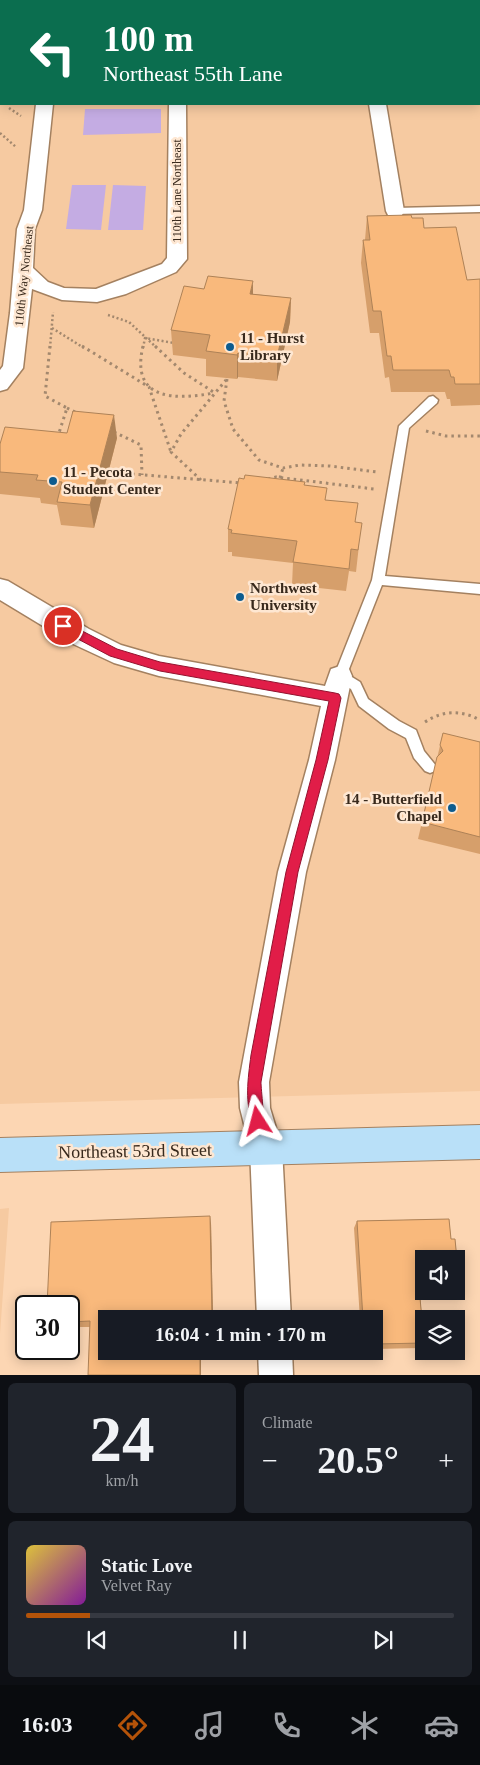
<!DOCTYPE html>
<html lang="en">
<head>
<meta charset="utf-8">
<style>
  :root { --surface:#171b24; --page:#20242c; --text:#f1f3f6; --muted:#9ea1a6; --line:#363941; --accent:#b45309 }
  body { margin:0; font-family:"Times New Roman",serif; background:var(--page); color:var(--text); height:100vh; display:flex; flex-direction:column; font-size:19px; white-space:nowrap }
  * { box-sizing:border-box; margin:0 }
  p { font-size:16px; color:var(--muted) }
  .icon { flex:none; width:28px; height:28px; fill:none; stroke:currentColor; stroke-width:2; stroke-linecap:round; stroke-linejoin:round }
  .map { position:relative; height:1375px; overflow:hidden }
  .drawer { display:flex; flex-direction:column; gap:8px; padding:8px; background:#0d0f14; flex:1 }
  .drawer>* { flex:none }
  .banner { position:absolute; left:0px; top:0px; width:480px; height:105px; box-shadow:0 2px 12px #0003; background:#0b6e4f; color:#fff; overflow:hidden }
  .buttons { position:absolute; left:415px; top:1250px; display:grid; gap:10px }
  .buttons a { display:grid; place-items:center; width:50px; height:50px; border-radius:0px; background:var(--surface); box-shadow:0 2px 12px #0003; font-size:25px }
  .speed { position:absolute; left:15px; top:1295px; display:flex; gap:10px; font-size:25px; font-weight:700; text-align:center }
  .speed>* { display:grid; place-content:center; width:65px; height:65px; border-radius:50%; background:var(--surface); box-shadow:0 2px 12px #0003; line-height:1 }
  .speed .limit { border:2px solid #111; border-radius:8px; background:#fff; color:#111 }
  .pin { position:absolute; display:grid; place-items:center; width:42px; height:42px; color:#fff; margin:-21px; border:2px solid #fff; border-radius:50%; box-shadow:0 1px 5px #0007 }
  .me { position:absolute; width:55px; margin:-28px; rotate:351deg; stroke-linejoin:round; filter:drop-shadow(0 0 4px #0008) }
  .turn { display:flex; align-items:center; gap:18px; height:105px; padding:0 20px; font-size:22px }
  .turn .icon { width:65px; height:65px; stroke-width:2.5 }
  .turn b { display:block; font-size:35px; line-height:42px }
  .big { font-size:38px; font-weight:700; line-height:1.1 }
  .drawer .card { flex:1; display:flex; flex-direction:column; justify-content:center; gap:8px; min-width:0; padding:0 18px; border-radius:8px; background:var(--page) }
  .drawer .dial { align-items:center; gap:0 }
  .dial b { font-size:65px; line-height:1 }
  .song { display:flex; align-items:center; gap:15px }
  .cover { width:60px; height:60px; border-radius:8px; background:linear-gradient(135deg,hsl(50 70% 55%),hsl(290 70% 35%)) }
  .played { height:5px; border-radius:2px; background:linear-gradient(90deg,var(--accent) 15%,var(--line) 15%) }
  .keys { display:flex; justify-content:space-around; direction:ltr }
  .heat { display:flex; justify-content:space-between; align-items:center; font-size:28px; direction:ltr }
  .drawer .tiles { flex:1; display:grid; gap:8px; grid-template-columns:1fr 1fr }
  .card:last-child { grid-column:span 2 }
  .trip { position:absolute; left:98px; top:1310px; width:285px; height:50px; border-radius:0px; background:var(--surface); box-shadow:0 2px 12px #0003; font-weight:700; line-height:50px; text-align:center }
  .menu { display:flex; height:80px; justify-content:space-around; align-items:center; background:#090b0e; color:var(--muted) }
  .menu .icon { width:35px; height:35px }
  .menu .on { color:var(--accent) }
  .menu b { font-size:22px; color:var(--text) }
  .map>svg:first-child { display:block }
  .built { fill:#f6caa1 }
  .green { fill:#c4ace3 }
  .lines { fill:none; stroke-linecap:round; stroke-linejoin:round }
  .lane-casing { stroke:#a48160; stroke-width:3 }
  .street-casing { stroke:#a48160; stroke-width:3 }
  .secondary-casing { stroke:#a48160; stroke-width:2 }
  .path-far1 { stroke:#a3886e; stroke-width:2.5; stroke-dasharray:2 2.5; stroke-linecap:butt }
  .path { stroke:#a3886e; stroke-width:3; stroke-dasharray:2.5 4; stroke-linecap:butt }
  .lane { fill:#fff; fill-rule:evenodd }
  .street { fill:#fff; fill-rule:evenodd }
  .secondary { fill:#b9e0f8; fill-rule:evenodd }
  .wall { fill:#d69f6b }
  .shaded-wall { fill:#ae8257 }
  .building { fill:#f9b97c; stroke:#ae8257 }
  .route { fill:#e11d48; stroke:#92132f }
  .poi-dot { fill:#0d5c8f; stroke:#fee7d2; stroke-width:2 }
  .labels { text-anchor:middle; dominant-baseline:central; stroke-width:5; stroke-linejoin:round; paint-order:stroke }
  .far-street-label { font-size:12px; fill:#38291c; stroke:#fee7d2 }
  .poi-label { font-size:15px; font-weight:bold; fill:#38291c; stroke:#fee7d2; text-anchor:start }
  .near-street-label { font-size:18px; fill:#38291c; stroke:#fee7d2 }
</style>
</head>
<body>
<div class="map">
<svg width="480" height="1375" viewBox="0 0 480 1375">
  <rect width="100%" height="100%" fill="#fcd6b3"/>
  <g class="built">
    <polygon points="0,0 169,0 1,1 1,104 479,104 479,1 329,0 480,0 480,1091 0,1104"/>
    <polygon points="9,1208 0,1334 0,1209"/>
  </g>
  <g class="green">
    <polygon points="85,109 161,109 161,133 83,135"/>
    <polygon points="72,185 106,185 101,230 66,229"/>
    <polygon points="113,185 146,186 143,230 108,230"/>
  </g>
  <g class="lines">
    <defs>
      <g id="lane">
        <polygon points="480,206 480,212 395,214 390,211 395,208"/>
        <polygon points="433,396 438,400 437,403 409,428 385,576 480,584 480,594 382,585 347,674 360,682 368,699 399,721 416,730 424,751 437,767 435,771 430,773 425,771 414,758 406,738 389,729 359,706 351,689 336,680 334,676 372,580 399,426 429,397"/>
      </g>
      <g id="street">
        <rect x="45" y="0" width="16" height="1"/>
        <polygon points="391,0 407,0 408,1 392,1"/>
        <rect x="479" y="48" width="1" height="10"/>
        <polygon points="36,104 53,104 42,210 35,229 33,268 48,282 64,288 96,289 162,264 167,258 169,104 186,104 187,259 176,272 126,294 97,302 62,300 32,289 23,368 7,389 0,391 0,370 3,366 10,313 17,229 24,210"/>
        <polygon points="369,104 386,104 404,211 402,215 395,217 388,215 386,211"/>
        <polygon points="0,579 8,581 89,629 121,645 159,656 325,686 331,669 340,666 349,669 352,676 335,760 306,872 269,1082 270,1108 282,1148 291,1319 257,1319 250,1148 240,1108 239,1082 278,872 309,760 321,706 159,676 114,663 71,643 0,600"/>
        <polygon points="258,1351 292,1351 293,1375 259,1375"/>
      </g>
      <polygon id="secondary" points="480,1125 480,1159 0,1172 0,1138"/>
    </defs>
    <use href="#lane" class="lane-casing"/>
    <use href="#street" class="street-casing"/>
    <use href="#secondary" class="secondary-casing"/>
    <g class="path-far1">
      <polyline points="9,108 21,116"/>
      <polyline points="0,133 16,147"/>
      <polyline points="108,315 129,322 157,348"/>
      <polyline points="52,328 84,348"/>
      <polyline points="50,348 53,312"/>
      <polyline points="143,348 145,338 174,343"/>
    </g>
    <g class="path">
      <polyline points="50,346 45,396 67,408 58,436"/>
      <polyline points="82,346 149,387 171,452"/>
      <path d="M143,346C130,401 175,400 214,393"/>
      <polyline points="155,346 184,373 215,393"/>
      <polyline points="227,379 224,401 233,429 259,460 283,468 300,465 330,466 377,472"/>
      <polyline points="67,408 77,413"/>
      <polyline points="426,431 446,436 480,436"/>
      <polyline points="114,432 141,445 142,475"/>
      <polyline points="132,474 242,483"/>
      <polyline points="280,478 283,468"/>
      <polyline points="268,479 276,477 374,489"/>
      <polyline points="201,480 171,452 181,434 226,380"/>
      <path d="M425,722C443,710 462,710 480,720"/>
    </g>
    <use href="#lane" class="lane"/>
    <use href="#street" class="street"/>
    <use href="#secondary" class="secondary"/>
  </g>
  <g class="wall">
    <polygon points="0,0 1,1 1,80 0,80"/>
    <polygon points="367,216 412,218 424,228 467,280 480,279 480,405 451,406 450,399 447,399 445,392 391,392 389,377 385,378 379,333 370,333 361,263 363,240 365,240"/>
    <polygon points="253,294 291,298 290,322 277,381 238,377 237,379 206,376 206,359 173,355 171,330"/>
    <polygon points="117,438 94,528 61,525 57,505 41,503 40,498 0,494 0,444"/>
    <polygon points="326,500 356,522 359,545 356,572 349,571 346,591 292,585 293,563 232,556 232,552 228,552 228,529"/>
    <polygon points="443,733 480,760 480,854 418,839"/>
    <polygon points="449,1219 451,1239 455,1239 458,1270 456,1272 456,1259 424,1259 424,1281 419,1281 424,1344 420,1348 374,1349 374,1319 360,1319 354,1228 357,1221"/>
    <polygon points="211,1223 213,1319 106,1319 90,1327 69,1327 69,1306"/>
  </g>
  <g class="shaded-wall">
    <polygon points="1,43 1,66 0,59"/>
    <polygon points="253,281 253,305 250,294"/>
    <polygon points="291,298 290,322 277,381 277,357"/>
    <polygon points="238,353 238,377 237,379 237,355"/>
    <polygon points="114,415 117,438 94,528 90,505"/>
    <polygon points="210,1216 211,1223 213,1319 212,1319"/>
    <rect x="200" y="1351" width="1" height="24"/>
  </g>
  <g class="building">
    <polygon points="0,0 7,0 7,1 1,1 1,43 0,52"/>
    <polygon points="88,0 151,0 151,1 81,1"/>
    <rect x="197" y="0" width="49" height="1"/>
    <rect x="314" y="0" width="69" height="1"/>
    <polygon points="441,0 470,0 471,1 442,1"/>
    <polygon points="411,215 412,218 423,218 424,228 456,227 467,280 480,279 480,384 455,384 454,377 451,377 449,370 393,370 391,356 387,356 381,311 373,311 363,240 370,240 367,216"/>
    <polygon points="208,276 253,281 250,294 291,298 277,357 238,353 237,355 206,351 210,335 171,330 184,286 204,289"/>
    <polygon points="73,411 114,415 90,505 57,502 62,482 36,480 38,475 0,472 0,444 5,427 67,433"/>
    <polygon points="245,475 305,482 304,485 327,488 325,500 358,503 355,522 362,523 358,550 351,549 349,569 293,562 297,541 231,533 232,530 228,529 239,478 244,479"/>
    <polygon points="443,733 480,742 480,837 422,822 437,757 443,751 440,745"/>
    <polygon points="210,1216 212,1317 200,1317 200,1319 106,1319 106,1351 200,1351 200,1375 88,1375 90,1321 69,1322 69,1306 47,1306 51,1222"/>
    <polygon points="449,1219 451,1239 455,1239 458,1270 456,1270 456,1259 424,1259 424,1275 418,1275 424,1343 374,1344 374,1319 363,1319 357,1221"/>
  </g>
  <path class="route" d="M63,621L117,649L160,662L335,693L339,694L341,698L328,760L298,872L261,1082C261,1090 265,1122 263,1126L258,1128L254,1126C244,1103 248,1079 251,1055L286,872L316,760L329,701L160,671L110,656L59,629L58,626L59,623Z"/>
  <g class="poi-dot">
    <circle cx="230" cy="347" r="5"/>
    <circle cx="53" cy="481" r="5"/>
    <circle cx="240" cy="597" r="5"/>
    <circle cx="452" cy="808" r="5"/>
  </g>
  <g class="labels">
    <g class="far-street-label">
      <text transform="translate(177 191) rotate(-90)">110th Lane Northeast</text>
      <text transform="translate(24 276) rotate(-84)">110th Way Northeast</text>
    </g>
    <g class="poi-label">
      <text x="240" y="338">11 - Hurst<tspan x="240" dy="17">Library</tspan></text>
      <text x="63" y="472">11 - Pecota<tspan x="63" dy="17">Student Center</tspan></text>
      <text x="250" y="588">Northwest<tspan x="250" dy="17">University</tspan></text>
      <text x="442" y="799" text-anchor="end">14 - Butterfield<tspan x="442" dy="17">Chapel</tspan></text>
    </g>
    <g class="near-street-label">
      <text transform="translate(135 1151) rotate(-1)">Northeast 53rd Street</text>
    </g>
  </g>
</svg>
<div class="buttons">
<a><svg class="icon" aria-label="sound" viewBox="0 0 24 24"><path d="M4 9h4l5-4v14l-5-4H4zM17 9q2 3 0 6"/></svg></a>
<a><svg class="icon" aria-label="layers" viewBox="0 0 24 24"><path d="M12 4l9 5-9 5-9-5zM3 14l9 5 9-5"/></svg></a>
</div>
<div class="speed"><div class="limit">30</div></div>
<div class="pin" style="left:63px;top:626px;background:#d93025"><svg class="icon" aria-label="arrive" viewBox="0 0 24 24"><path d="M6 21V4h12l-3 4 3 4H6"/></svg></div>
<svg class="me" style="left:258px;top:1121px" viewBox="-20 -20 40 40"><path d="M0-17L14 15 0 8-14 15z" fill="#e11d48" stroke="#fff" stroke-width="4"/></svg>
<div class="trip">16:04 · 1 min · 170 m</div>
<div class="banner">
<div class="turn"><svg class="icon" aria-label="left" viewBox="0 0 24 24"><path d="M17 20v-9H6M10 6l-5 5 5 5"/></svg><div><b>100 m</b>Northeast 55th Lane</div></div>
</div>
</div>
<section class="drawer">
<div class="tiles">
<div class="card dial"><b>24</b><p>km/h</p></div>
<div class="card"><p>Climate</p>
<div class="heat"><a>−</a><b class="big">20.5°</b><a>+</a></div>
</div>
<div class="card">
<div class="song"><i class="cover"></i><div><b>Static Love</b><p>Velvet Ray</p></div></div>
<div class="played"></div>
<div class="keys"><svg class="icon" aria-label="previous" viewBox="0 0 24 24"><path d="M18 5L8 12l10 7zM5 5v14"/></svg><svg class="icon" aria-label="pause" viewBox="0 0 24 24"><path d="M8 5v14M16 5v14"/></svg><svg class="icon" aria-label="next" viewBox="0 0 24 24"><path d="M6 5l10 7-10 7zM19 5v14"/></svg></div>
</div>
</div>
</section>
<nav class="menu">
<b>16:03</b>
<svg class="icon on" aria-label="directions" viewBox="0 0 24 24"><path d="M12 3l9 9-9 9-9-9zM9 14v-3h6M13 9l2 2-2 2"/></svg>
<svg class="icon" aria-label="music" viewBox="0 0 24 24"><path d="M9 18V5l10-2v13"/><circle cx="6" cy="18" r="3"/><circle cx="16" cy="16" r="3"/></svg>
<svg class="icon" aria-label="phone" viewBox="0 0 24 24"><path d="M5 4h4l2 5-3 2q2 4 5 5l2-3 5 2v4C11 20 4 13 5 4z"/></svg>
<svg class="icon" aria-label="climate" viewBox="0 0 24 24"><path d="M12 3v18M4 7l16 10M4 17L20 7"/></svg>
<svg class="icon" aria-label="car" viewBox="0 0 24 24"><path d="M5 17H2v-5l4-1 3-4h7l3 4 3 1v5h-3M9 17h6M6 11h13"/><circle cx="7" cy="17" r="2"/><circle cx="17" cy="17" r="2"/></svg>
</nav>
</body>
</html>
